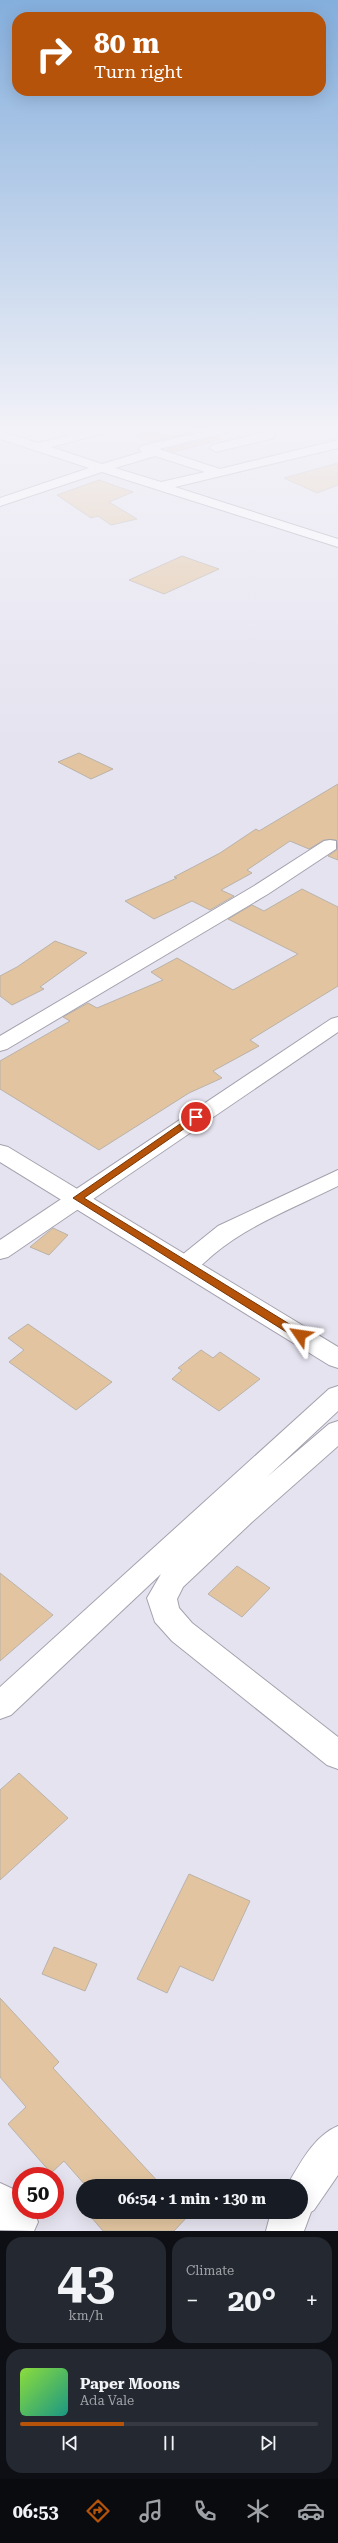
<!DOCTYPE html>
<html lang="en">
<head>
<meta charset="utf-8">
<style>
  :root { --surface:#171b24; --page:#242831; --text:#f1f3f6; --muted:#9ea1a6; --line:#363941; --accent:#b45309 }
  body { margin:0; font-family:"Roboto Serif",serif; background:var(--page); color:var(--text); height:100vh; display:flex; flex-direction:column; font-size:15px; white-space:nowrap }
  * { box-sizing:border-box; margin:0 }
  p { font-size:13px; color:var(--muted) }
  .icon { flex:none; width:22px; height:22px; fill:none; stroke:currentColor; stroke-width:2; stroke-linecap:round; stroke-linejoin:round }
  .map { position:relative; height:2231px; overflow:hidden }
  .side { display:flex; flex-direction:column; gap:6px; padding:6px; background:#0d0f14; flex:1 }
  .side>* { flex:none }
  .guide { position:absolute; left:12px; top:12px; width:314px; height:84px; border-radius:16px; box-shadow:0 4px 16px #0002; background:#b45309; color:#fff; overflow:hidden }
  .speed { position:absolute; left:12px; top:2167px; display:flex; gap:8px; font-size:20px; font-weight:700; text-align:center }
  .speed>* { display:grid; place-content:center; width:52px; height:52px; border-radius:50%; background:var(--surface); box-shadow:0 4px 16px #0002; line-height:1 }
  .speed .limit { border:6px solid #d22; background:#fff; color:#111 }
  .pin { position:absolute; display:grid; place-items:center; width:34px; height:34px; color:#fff; margin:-17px; border:2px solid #fff; border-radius:50%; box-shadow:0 1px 4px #0007 }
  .me { position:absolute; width:44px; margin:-22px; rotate:302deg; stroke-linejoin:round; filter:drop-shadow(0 0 3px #0008) }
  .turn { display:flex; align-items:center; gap:14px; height:84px; padding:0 16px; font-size:18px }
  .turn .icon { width:52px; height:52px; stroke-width:2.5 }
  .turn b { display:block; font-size:28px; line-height:34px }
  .big { font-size:30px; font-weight:700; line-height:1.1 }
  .side .widget { flex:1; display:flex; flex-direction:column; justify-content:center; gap:6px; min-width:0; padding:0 14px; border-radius:16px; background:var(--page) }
  .side .dial { align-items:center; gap:0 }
  .dial b { font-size:52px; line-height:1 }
  .song { display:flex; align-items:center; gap:12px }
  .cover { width:48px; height:48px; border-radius:6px; background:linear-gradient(135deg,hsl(90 70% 55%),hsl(170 70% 35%)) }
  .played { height:4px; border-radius:2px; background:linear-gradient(90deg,var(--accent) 35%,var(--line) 35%) }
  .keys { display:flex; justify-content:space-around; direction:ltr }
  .heat { display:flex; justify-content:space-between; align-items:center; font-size:22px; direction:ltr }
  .side .tiles { flex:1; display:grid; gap:6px; grid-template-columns:1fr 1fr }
  .widget:last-child { grid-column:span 2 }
  .trip { position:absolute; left:76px; top:2179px; width:232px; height:40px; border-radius:20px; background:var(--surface); box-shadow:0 4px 16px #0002; font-weight:700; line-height:40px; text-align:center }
  .dock { display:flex; height:64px; justify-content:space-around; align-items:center; background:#090b0e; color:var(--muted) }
  .dock .icon { width:28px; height:28px }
  .dock .active { color:var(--accent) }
  .dock b { font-size:18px; color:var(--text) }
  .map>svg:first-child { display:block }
  .building { fill:#e2c5a0; stroke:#bab2a8 }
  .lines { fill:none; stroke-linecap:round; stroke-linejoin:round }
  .minor-casing { stroke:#a5a2ae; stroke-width:2 }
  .major-casing { stroke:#a5a2ae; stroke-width:2 }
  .minor { fill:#fff; fill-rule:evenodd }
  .major { fill:#fff; fill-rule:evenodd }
  .route { fill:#b45309; stroke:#753606 }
</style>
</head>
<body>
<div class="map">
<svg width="338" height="2231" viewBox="0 0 338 2231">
  <rect width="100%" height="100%" fill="#e5e3ef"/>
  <g class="building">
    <polygon points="164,428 195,428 201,431 151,442 135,435"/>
    <polygon points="215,437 221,439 174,452 167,449"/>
    <polygon points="338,463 338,485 317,493 284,478"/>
    <polygon points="99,480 133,492 109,502 137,519 111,525 98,516 91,518 57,495"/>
    <polygon points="182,556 219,569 164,594 129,580"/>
    <polygon points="79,753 113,769 91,779 58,762"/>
    <polygon points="338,784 338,860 328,856 338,849 336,840 324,840 309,849 290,841 247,870 252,873 221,890 234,896 210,910 192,901 154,919 125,901 177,878 174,877 220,853 256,829 259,831"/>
    <polygon points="302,889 338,907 338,986 250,1040 259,1046 213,1071 222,1078 189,1093 99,1150 0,1089 0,1061 70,1021 63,1017 88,1003 97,1008 163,980 151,972 177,958 233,990 298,954 228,919 252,905 264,911"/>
    <polygon points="55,941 87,953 40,987 44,989 12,1005 0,996 0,976 17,967"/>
    <polygon points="53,1228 68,1235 49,1255 30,1247"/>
    <polygon points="28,1324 112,1382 76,1410 9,1362 24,1350 8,1338"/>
    <polygon points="201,1350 213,1358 220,1352 260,1379 219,1411 172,1379 182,1370 178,1368"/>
    <polygon points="237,1566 270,1588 242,1617 208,1594"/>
    <polygon points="0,1573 53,1615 0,1661"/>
    <polygon points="19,1773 68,1818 0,1880 0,1790"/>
    <polygon points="189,1874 250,1901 213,1981 180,1966 167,1993 137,1979"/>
    <polygon points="54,1947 97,1964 85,1991 42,1974"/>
    <polygon points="0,1998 59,2062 53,2068 162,2186 86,2186 64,2161 51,2173 8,2124 26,2107 0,2077"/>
    <polygon points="96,2212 186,2212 189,2215 174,2231 103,2231 91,2217"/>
  </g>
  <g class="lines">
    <defs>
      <g id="minor">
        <path d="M102,428H124L51,447L102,464L142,452L139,449L141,446L220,428H243L159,449L220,469L338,440V448L175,487L338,539V547L102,472L0,506V498L89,468L0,439V431L38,443ZM155,456L205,472L161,482L115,468Z"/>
        <polygon points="270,431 274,432 274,438 216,452 210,448 212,445"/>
        <polygon points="330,840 336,841 336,849 268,894 7,1049 0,1051 0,1036 254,886 324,841"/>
        <polygon points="338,1017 338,1032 8,1257 0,1259 0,1240 331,1019"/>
        <path d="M338,1170V1186C296,1207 250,1224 214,1254C202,1264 194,1275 177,1271L174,1265L177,1259L218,1226Z"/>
        <polygon points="338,1386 338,1411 267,1477 329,1424 338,1421 338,1446 252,1522 183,1587 177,1599 179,1608 192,1623 338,1737 338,1769 327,1765 172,1641 155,1622 147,1598 161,1574 11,1715 0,1719 0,1687 329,1389"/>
        <path d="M338,2126V2175L314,2210L311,2212L304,2231H266L271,2212H301V2186H287L288,2184C301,2162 314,2136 338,2126Z"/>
        <polygon points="0,2183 13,2189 21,2196 21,2210 33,2210 38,2222 34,2231 0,2230"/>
      </g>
      <polygon id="major" points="0,1145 8,1147 338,1347 338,1368 329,1365 0,1162"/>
    </defs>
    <use href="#minor" class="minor-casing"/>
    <use href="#major" class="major-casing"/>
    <use href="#minor" class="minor"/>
    <use href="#major" class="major"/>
  </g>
  <linearGradient id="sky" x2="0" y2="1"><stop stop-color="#84aedc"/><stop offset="0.58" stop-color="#f3f2f8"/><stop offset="1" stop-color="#f3f2f8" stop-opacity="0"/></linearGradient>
  <rect width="338" height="741" fill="url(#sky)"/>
  <polygon class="route" points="193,1115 201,1117 84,1198 304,1333 304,1338 296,1338 73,1198"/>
</svg>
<div class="speed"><div class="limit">50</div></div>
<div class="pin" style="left:196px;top:1117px;background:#d93025"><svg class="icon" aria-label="arrive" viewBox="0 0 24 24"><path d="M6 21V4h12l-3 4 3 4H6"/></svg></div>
<svg class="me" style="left:300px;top:1335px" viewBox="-20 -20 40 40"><path d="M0-17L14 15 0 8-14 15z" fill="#b45309" stroke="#fff" stroke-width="4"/></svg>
<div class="trip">06:54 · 1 min · 130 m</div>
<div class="guide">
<div class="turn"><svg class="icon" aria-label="right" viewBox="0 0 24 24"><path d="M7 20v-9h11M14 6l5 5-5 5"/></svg><div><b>80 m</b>Turn right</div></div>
</div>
</div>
<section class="side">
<div class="tiles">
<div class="widget dial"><b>43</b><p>km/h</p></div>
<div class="widget"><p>Climate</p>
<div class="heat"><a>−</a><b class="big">20°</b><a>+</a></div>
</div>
<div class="widget">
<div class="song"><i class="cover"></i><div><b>Paper Moons</b><p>Ada Vale</p></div></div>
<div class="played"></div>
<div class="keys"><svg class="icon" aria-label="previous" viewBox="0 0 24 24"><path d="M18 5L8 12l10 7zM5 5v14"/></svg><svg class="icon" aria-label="pause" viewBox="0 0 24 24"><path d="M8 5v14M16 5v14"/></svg><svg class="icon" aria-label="next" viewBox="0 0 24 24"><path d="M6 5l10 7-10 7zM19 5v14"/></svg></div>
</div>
</div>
</section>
<nav class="dock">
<b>06:53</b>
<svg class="icon active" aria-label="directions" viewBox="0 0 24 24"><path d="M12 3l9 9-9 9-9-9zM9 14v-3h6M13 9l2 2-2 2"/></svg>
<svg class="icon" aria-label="music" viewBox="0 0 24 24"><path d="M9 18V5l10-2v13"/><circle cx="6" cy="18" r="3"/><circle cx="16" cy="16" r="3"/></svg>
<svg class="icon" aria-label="phone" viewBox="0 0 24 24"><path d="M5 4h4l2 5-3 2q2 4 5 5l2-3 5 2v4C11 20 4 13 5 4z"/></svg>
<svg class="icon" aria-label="climate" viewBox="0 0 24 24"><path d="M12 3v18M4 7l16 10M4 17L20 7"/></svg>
<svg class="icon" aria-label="car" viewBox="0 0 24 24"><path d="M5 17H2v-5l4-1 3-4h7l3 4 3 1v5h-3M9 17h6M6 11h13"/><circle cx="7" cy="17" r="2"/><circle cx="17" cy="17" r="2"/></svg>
</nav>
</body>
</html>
